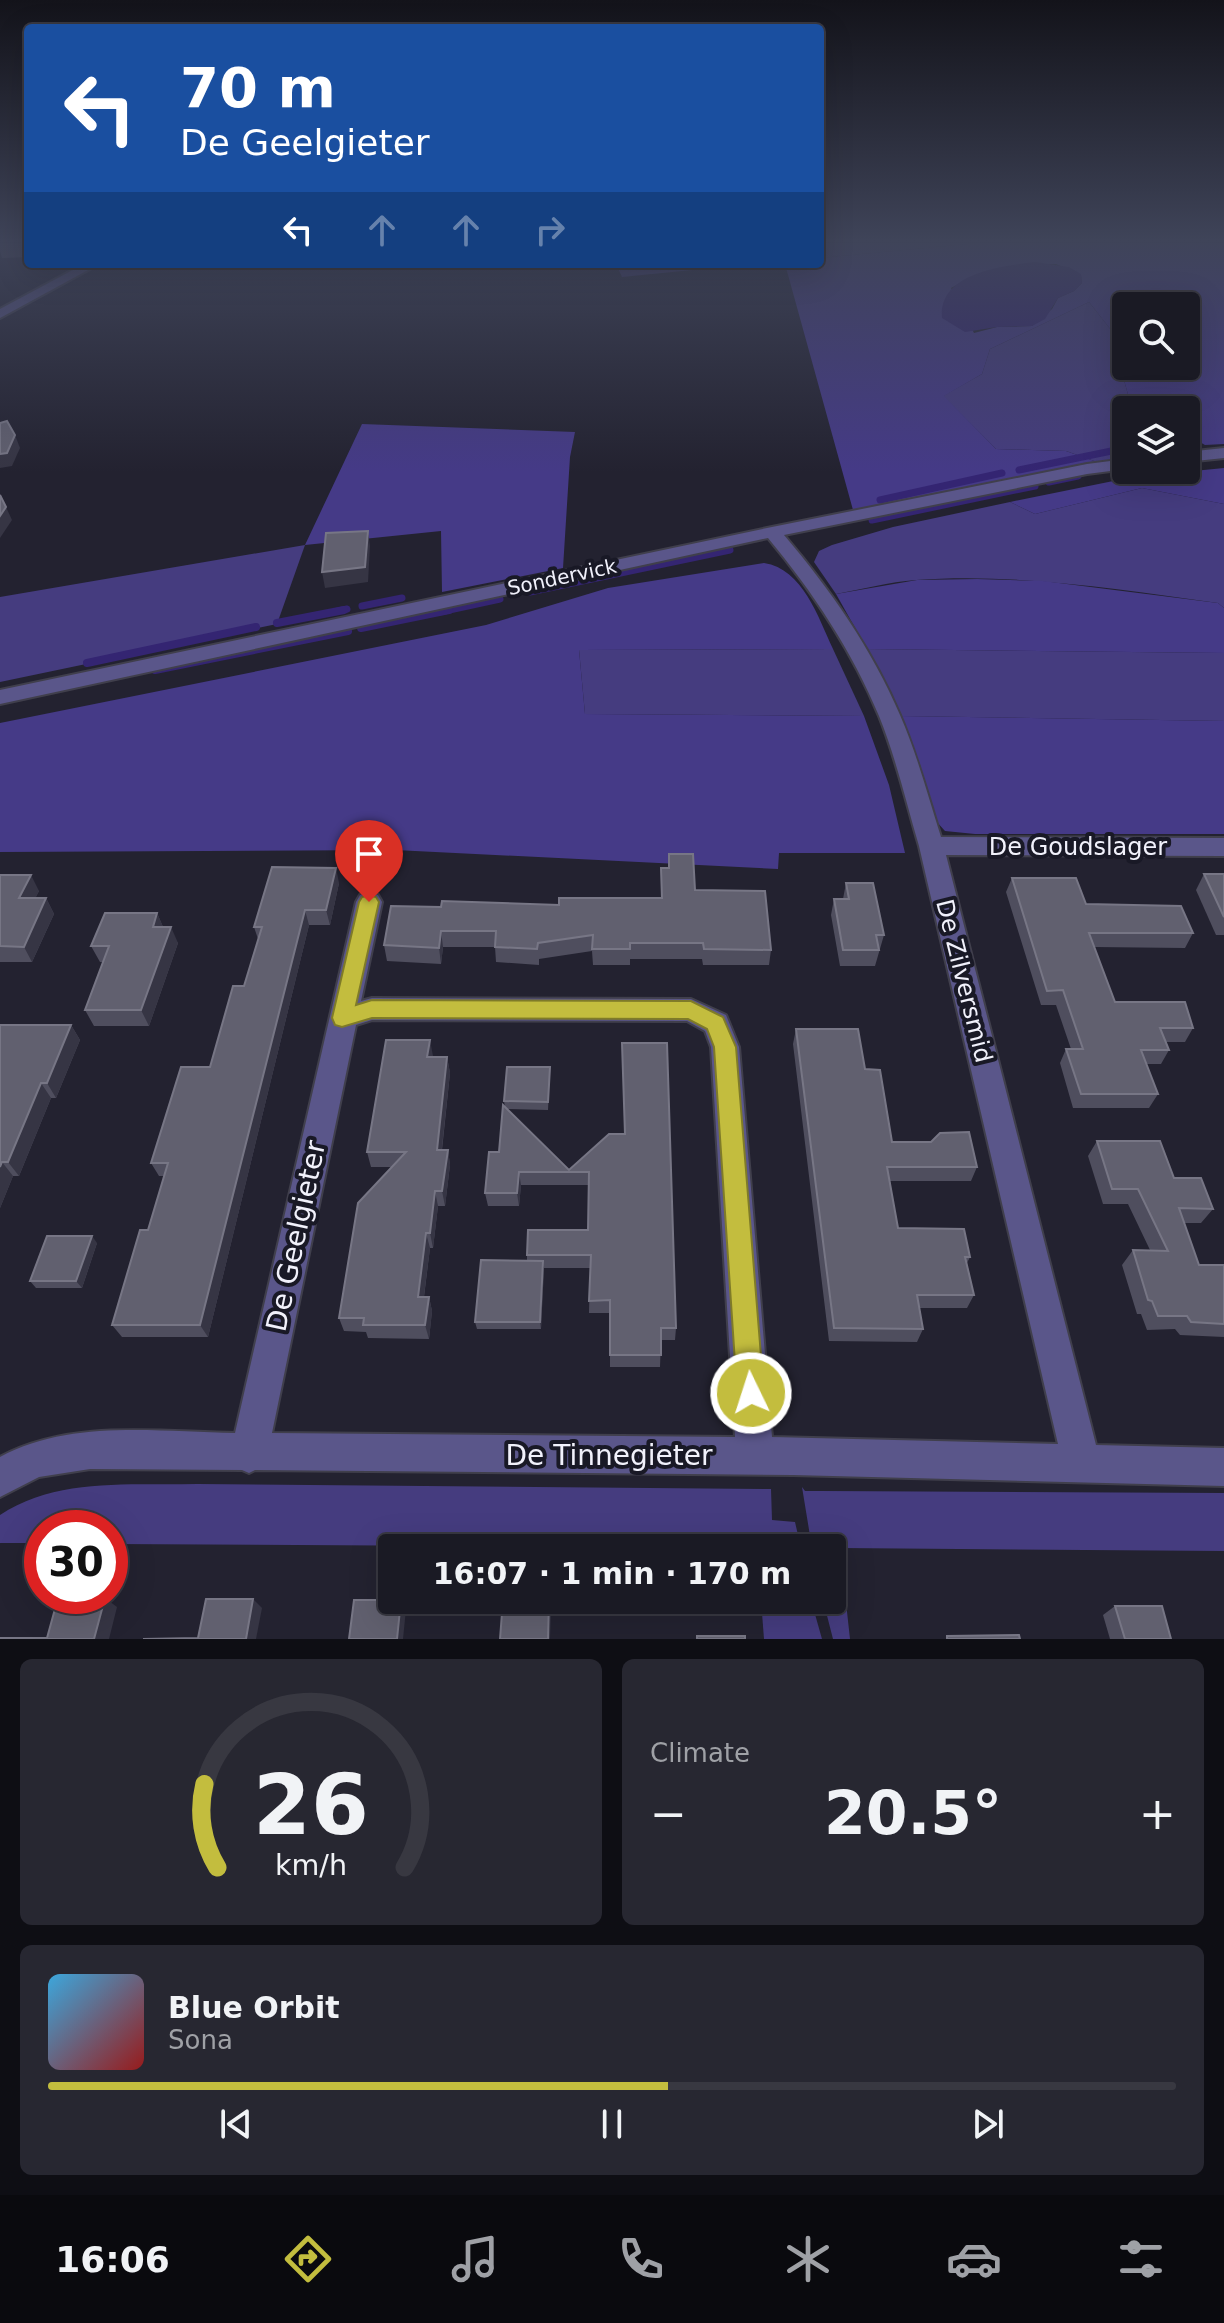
<!DOCTYPE html>
<html lang="en">
<head>
<meta charset="utf-8">
<style>
  :root { --surface:#1a1a24; --page:#272731; --text:#f1f3f6; --muted:#9fa1a6; --line:#383841; --accent:#c3bd3e }
  body { margin:0; font-family:"DejaVu Sans",sans-serif; background:var(--page); color:var(--text); height:100vh; display:flex; flex-direction:column; font-size:30px; white-space:nowrap }
  * { box-sizing:border-box; margin:0 }
  p { font-size:26px; color:var(--muted) }
  .icon { flex:none; width:44px; height:44px; fill:none; stroke:currentColor; stroke-width:2; stroke-linecap:round; stroke-linejoin:round }
  .map { position:relative; height:1639px; overflow:hidden }
  .side { display:flex; flex-direction:column; gap:20px; padding:20px; background:#0e0e14; flex:1 }
  .side>* { flex:none }
  .guide { position:absolute; left:24px; top:24px; width:800px; height:244px; border-radius:8px; box-shadow:0 8px 32px #0002,0 0 0 2px var(--line); background:#1a4fa0; color:#fff; overflow:hidden }
  .fabs { position:absolute; left:1112px; top:292px; display:grid; gap:16px }
  .fabs a { display:grid; place-items:center; width:88px; height:88px; border-radius:8px; background:var(--surface); box-shadow:0 8px 32px #0002,0 0 0 2px var(--line); font-size:40px }
  .speed { position:absolute; left:24px; top:1510px; display:flex; gap:16px; font-size:40px; font-weight:700; text-align:center }
  .speed>* { display:grid; place-content:center; width:104px; height:104px; border-radius:50%; background:var(--surface); box-shadow:0 8px 32px #0002,0 0 0 2px var(--line); line-height:1 }
  .speed .limit { border:12px solid #d22; background:#fff; color:#111 }
  .pin { position:absolute; display:grid; place-items:center; width:68px; height:68px; color:#fff; margin:-82px -34px; border-radius:50% 50% 50% 0; rotate:-45deg; box-shadow:0 0 8px #0007 }
  .pin .icon { rotate:45deg }
  .me { position:absolute; width:88px; margin:-44px; rotate:356deg; stroke-linejoin:round; filter:drop-shadow(0 0 6px #0008) }
  .turn { display:flex; align-items:center; gap:28px; height:168px; padding:0 24px; font-size:36px }
  .turn .icon { width:104px; height:104px; stroke-width:2.5 }
  .turn b { display:block; font-size:56px; line-height:68px }
  .lanes { display:flex; align-items:center; height:76px; padding:0 24px; background:#0003; justify-content:center; gap:40px; direction:ltr }
  .lanes .off { opacity:.35 }
  .big { font-size:60px; font-weight:700; line-height:1.1 }
  .side .card { flex:1; display:flex; flex-direction:column; justify-content:center; gap:12px; min-width:0; padding:0 28px; border-radius:12px; background:var(--page) }
  .side .dial { align-items:center; gap:0 }
  .dial svg { height:208px; overflow:visible; fill:none; stroke:var(--line); stroke-width:7; stroke-linecap:round; text-anchor:middle }
  .dial text { fill:var(--text); stroke:none }
  .song { display:flex; align-items:center; gap:24px }
  .cover { width:96px; height:96px; border-radius:12px; background:linear-gradient(135deg,hsl(200 70% 55%),hsl(0 70% 35%)) }
  .played { height:8px; border-radius:4px; background:linear-gradient(90deg,var(--accent) 55%,var(--line) 55%) }
  .keys { display:flex; justify-content:space-around; direction:ltr }
  .heat { display:flex; justify-content:space-between; align-items:center; font-size:44px; direction:ltr }
  .side .tiles { flex:1; display:grid; gap:20px; grid-template-columns:1fr 1fr }
  .card:last-child { grid-column:span 2 }
  .trip { position:absolute; left:378px; top:1534px; width:468px; height:80px; border-radius:8px; background:var(--surface); box-shadow:0 8px 32px #0002,0 0 0 2px var(--line); font-weight:700; line-height:80px; text-align:center }
  .tab-bar { display:flex; height:128px; justify-content:space-around; align-items:center; background:#0a0a0e; color:var(--muted) }
  .tab-bar .icon { width:56px; height:56px }
  .tab-bar .on { color:var(--accent) }
  .tab-bar b { font-size:36px; color:var(--text) }
  .map>svg:first-child { display:block }
  .green { fill:#453c7f }
  .forest { fill:#453a87; fill-rule:evenodd }
  .water { fill:#342572 }
  .lines { fill:none; stroke-linecap:round; stroke-linejoin:round }
  .stream-far1 { stroke:#342572; stroke-width:7 }
  .stream { stroke:#342572; stroke-width:8 }
  .minor-casing { stroke:#403f4c; stroke-width:4 }
  .minor { fill:#5a568a; fill-rule:evenodd }
  .wall { fill:#4f4e5e }
  .shaded-wall { fill:#363544 }
  .building { fill:#61606f; stroke:#777685; stroke-width:2 }
  .route { fill:#c3bd3e; stroke:#7f7b28; stroke-width:2 }
  .labels { text-anchor:middle; dominant-baseline:central; stroke-width:8; stroke-linejoin:round; paint-order:stroke }
  .far-street-label { font-size:20px; fill:#f1f1fb; stroke:#191926 }
  .street-label { font-size:24px; fill:#f1f1fb; stroke:#191926 }
  .near-street-label { font-size:28px; fill:#f1f1fb; stroke:#191926 }
</style>
</head>
<body>
<div class="map">
<svg width="1224" height="1639" viewBox="0 0 1224 1639">
  <rect width="100%" height="100%" fill="#232230"/>
  <g class="green">
    <polygon points="820,243 978,243 820,258"/>
    <polygon points="616,264 753,264 622,277"/>
    <polygon points="1089,302 1126,349 1126,366 1130,367 1124,380 1129,398 1143,410 1126,410 1126,457 1097,462 1066,451 996,449 943,396 982,374 990,349"/>
    <path d="M1142,488L1224,504V608L1218,603C1118,589 1016,573 916,580C889,582 863,589 836,594L814,562L819,551L832,545L893,527L1010,502L1035,514Z"/>
    <polygon points="305,545 277,624 0,682 0,597"/>
    <polygon points="833,649 864,716 585,714 579,650"/>
    <polygon points="867,649 1224,653 1224,721 900,716"/>
    <path d="M197,1484L771,1489L772,1520L795,1522L801,1548L110,1544V1528H42V1543H0V1515C58,1477 130,1486 197,1484Z"/>
    <polygon points="802,1487 805,1491 823,1491 1224,1493 1224,1551 840,1548 850,1639 833,1639 823,1600 832,1600 832,1548 812,1548"/>
    <polygon points="761,1600 811,1600 822,1639 764,1639"/>
  </g>
  <g class="forest">
    <path d="M978,243H1224V444L1205,445L1186,434V410L1140,408L1129,398L1124,380L1130,366H1186V306H1126V349L1089,302L990,349L982,374L944,396L996,449L1066,451L1097,462L853,510L785,264H820V258ZM1056,264L1081,275L1082,283L1074,291L1058,298L1052,309L1032,326L997,327L974,333L951,288C985,269 1017,265 1056,264Z"/>
    <polygon points="362,424 575,432 570,457 563,568 442,592 441,531 305,545"/>
    <polygon points="1224,468 1224,504 1142,488 1035,514 1010,502 1133,477"/>
    <path d="M764,563C803,569 818,617 833,649L579,650L585,714L864,716L889,785L905,853H779L778,869L395,850L0,852V723L486,625L608,588Z"/>
    <polygon points="977,579 1043,581 1218,603 1224,608 1224,653 867,649 836,594 917,580"/>
    <polygon points="900,716 1224,721 1224,834 975,834 945,831 935,820 920,765"/>
  </g>
  <path class="water" d="M1035,262L1069,267L1081,274L1082,283L1074,291L1058,298L1045,319L1032,326L997,327L965,332L942,318C938,273 1002,266 1035,262Z"/>
  <g class="lines">
    <g class="stream-far1">
      <polyline points="1019,470 1126,448"/>
      <polyline points="1049,482 1078,476"/>
      <polyline points="880,500 1002,473"/>
      <polyline points="872,520 1035,486"/>
      <polyline points="530,592 730,550"/>
      <polyline points="362,606 402,598"/>
      <polyline points="334,612 347,609"/>
      <polyline points="440,612 500,599"/>
    </g>
    <g class="stream">
      <polyline points="277,623 344,610"/>
      <polyline points="361,628 449,610"/>
      <polyline points="87,663 256,627"/>
      <polyline points="155,670 348,631"/>
    </g>
    <defs>
      <g id="minor">
        <polygon points="84,264 99,264 0,318 0,309"/>
        <polygon points="1224,448 1224,458 1186,462 1186,452"/>
        <path d="M1126,459V469L1087,474L784,535C830,589 872,649 900,715C917,754 928,796 941,837L1224,838V856L946,855L1096,1445L1224,1448V1486L793,1475L255,1470L249,1473L242,1470L90,1469L39,1477L0,1497V1457C70,1419 158,1432 235,1433L356,902L360,895L369,892L378,895L382,902L361,1001L372,998L691,999L726,1015L739,1047L772,1437L1058,1444L919,846C906,802 896,758 879,716C852,651 813,592 768,538L0,704V690L772,527L1087,464ZM372,1020L687,1021L705,1031L711,1047L735,1437L272,1433L356,1025Z"/>
      </g>
    </defs>
    <use href="#minor" class="minor-casing"/>
    <use href="#minor" class="minor"/>
  </g>
  <g class="wall">
    <polygon points="0,243 28,243 28,257 2,258 0,251"/>
    <polygon points="669,854 695,890 771,950 769,965 703,965 702,959 630,959 630,965 593,965 592,951 539,959 539,965 496,962 495,947 443,947 441,964 387,961 384,945 441,907 559,905 661,898 661,868 668,868"/>
    <polygon points="1204,874 1224,874 1224,935 1216,935 1196,890"/>
    <polygon points="0,875 39,891 35,898 46,898 54,914 32,962 0,962"/>
    <polygon points="1012,878 1086,904 1193,933 1185,948 1094,947 1115,1002 1193,1028 1185,1042 1166,1042 1169,1050 1161,1064 1146,1064 1158,1094 1149,1108 1073,1108 1060,1063 1066,1049 1071,1049 1056,1005 1041,1005 1006,892"/>
    <polygon points="339,883 330,925 309,925 208,1337 122,1337 112,1325 148,1230 164,1176 159,1176 151,1163 210,1067 244,986 258,939 254,927"/>
    <polygon points="846,883 884,935 875,966 840,966 831,915 834,899 843,899"/>
    <polygon points="157,913 163,927 178,943 149,1026 94,1026 85,1010 103,962 100,962 91,946"/>
    <polygon points="0,1025 71,1025 80,1040 56,1098 51,1098 19,1176 13,1176 0,1208"/>
    <polygon points="796,1029 865,1069 892,1142 977,1167 971,1181 890,1181 898,1228 970,1257 967,1263 974,1295 967,1308 919,1308 923,1329 917,1342 829,1341 793,1044"/>
    <polygon points="432,1057 447,1057 450,1073 442,1150 448,1150 450,1165 445,1206 438,1206 433,1248 430,1248 424,1297 429,1297 432,1311 429,1339 368,1338 366,1332 344,1331 339,1318 392,1167 371,1167 367,1152"/>
    <polygon points="550,1067 548,1110 507,1109 569,1170 609,1134 676,1328 675,1340 661,1340 660,1367 610,1367 610,1313 589,1313 590,1268 544,1268 541,1329 477,1329 475,1322 527,1261 527,1255 588,1230 589,1185 521,1185 519,1206 488,1206 485,1193 499,1152 505,1107 504,1101"/>
    <polygon points="1097,1141 1174,1178 1213,1209 1201,1223 1184,1223 1199,1265 1224,1265 1224,1337 1180,1335 1175,1329 1147,1330 1141,1314 1137,1314 1122,1265 1133,1250 1150,1250 1128,1204 1103,1204 1088,1156"/>
    <polygon points="97,1243 82,1288 36,1288 30,1281"/>
    <polygon points="1115,1606 1171,1639 1110,1639 1103,1615"/>
  </g>
  <g class="shaded-wall">
    <polygon points="15,435 20,448 12,466 0,468 0,454"/>
    <polygon points="6,507 12,520 0,538 0,516"/>
    <polygon points="368,531 370,546 368,582 325,588 322,572"/>
    <polygon points="336,868 339,883 330,925 326,910"/>
    <polygon points="31,875 39,891 28,914 19,898"/>
    <polygon points="46,898 54,914 32,962 24,947"/>
    <polygon points="305,910 309,925 208,1337 200,1325"/>
    <polygon points="157,913 164,929 153,927"/>
    <polygon points="171,927 178,943 149,1026 141,1010"/>
    <polygon points="441,931 443,947 441,964 439,948"/>
    <polygon points="71,1025 80,1040 56,1098 47,1083"/>
    <polygon points="430,1040 433,1056 430,1073 427,1057"/>
    <polygon points="447,1057 450,1073 440,1165 437,1150"/>
    <polygon points="41,1083 51,1098 19,1176 8,1162"/>
    <polygon points="448,1150 450,1165 445,1206 442,1191"/>
    <polygon points="2,1162 13,1176 0,1208 0,1167"/>
    <polygon points="519,1172 521,1185 519,1206 517,1193"/>
    <polygon points="435,1191 438,1206 433,1248 430,1233"/>
    <polygon points="426,1233 430,1248 422,1311 418,1297"/>
    <polygon points="92,1236 97,1243 82,1288 76,1281"/>
    <polygon points="543,1261 544,1268 541,1329 540,1322"/>
    <polygon points="429,1297 432,1311 429,1339 425,1325"/>
    <polygon points="105,1598 117,1607 109,1639 94,1639"/>
    <polygon points="253,1599 262,1608 256,1639 246,1639"/>
    <polygon points="401,1600 406,1609 403,1639 397,1639"/>
    <polygon points="549,1601 551,1610 550,1639 548,1639"/>
  </g>
  <g class="building">
    <polygon points="7,421 15,435 7,453 0,454 0,423"/>
    <polygon points="0,495 6,507 0,516"/>
    <polygon points="368,531 365,567 322,572 326,533"/>
    <polygon points="669,854 693,854 695,890 765,891 771,950 704,949 703,943 630,943 630,949 592,949 593,935 538,943 537,949 495,947 496,931 441,931 439,948 384,945 391,906 441,907 442,901 559,905 559,898 662,898 661,868 669,868"/>
    <polygon points="272,867 336,868 326,910 305,910 200,1325 112,1325 140,1230 148,1230 168,1163 151,1163 181,1067 210,1067 233,986 244,986 262,927 254,927"/>
    <polygon points="1204,874 1224,874 1224,917"/>
    <polygon points="0,875 31,875 19,898 46,898 24,947 0,946"/>
    <polygon points="1012,878 1076,878 1086,904 1181,906 1193,933 1089,933 1115,1002 1185,1002 1193,1028 1160,1028 1169,1050 1141,1050 1158,1094 1081,1094 1066,1049 1083,1049 1063,990 1047,991"/>
    <polygon points="846,883 873,883 884,935 876,935 879,950 843,950 834,899 849,899"/>
    <polygon points="105,913 157,913 153,927 171,927 141,1010 85,1010 109,946 91,946"/>
    <polygon points="0,1025 71,1025 47,1083 41,1083 8,1162 2,1162 0,1167"/>
    <polygon points="796,1029 858,1029 865,1069 880,1070 892,1142 931,1142 940,1133 969,1132 977,1167 887,1167 898,1228 964,1229 970,1257 965,1257 974,1295 917,1295 923,1329 834,1328"/>
    <polygon points="386,1040 430,1040 427,1057 447,1057 437,1150 448,1150 442,1191 435,1191 430,1233 426,1233 418,1297 429,1297 425,1325 363,1325 364,1318 339,1318 358,1203 406,1152 367,1152"/>
    <polygon points="622,1043 667,1043 676,1328 661,1328 661,1355 610,1355 610,1300 589,1301 591,1255 527,1255 528,1230 588,1230 589,1172 519,1172 517,1193 485,1193 489,1152 499,1152 503,1105 569,1170 609,1134 625,1134"/>
    <polygon points="507,1067 550,1067 548,1102 504,1101"/>
    <polygon points="1097,1141 1160,1141 1174,1178 1201,1178 1213,1209 1179,1208 1199,1265 1224,1265 1224,1324 1191,1322 1187,1316 1158,1316 1152,1301 1148,1300 1133,1250 1168,1251 1138,1189 1112,1189"/>
    <polygon points="47,1236 92,1236 76,1281 30,1281"/>
    <polygon points="481,1260 543,1261 540,1322 475,1322"/>
    <polygon points="58,1598 105,1598 94,1639 0,1639 0,1638 47,1638"/>
    <polygon points="206,1599 253,1599 246,1639 143,1639 198,1638"/>
    <polygon points="354,1600 401,1600 397,1639 349,1639"/>
    <polygon points="503,1600 549,1601 548,1639 500,1639"/>
    <polygon points="1115,1606 1162,1606 1171,1639 1125,1639"/>
    <polygon points="1019,1635 1020,1639 947,1639 947,1636"/>
    <rect x="697" y="1636" width="48" height="3"/>
  </g>
  <linearGradient id="sky" x2="0" y2="1"><stop stop-color="#13131a"/><stop offset="0.51" stop-color="#3f4459"/><stop offset="1" stop-color="#3f4459" stop-opacity="0"/></linearGradient>
  <rect width="1224" height="472" fill="url(#sky)"/>
  <polygon class="route" points="369,895 376,897 379,902 356,1005 372,1000 691,1001 723,1017 736,1047 764,1393 760,1403 751,1407 741,1403 737,1393 714,1047 707,1029 688,1019 372,1018 342,1027 335,1025 332,1018 359,902 362,897"/>
  <g class="labels">
    <g class="far-street-label">
      <text transform="translate(562 577) rotate(-12)">Sondervick</text>
    </g>
    <g class="street-label">
      <text x="1078" y="847">De Goudslager</text>
      <text transform="translate(964 981) rotate(76)">De Zilversmid</text>
    </g>
    <g class="near-street-label">
      <text transform="translate(296 1236) rotate(-78)">De Geelgieter</text>
      <text x="609" y="1455">De Tinnegieter</text>
    </g>
  </g>
</svg>
<div class="fabs">
<a><svg class="icon" aria-label="search" viewBox="0 0 24 24"><circle cx="10" cy="10" r="6"/><path d="M15 15l6 6"/></svg></a>
<a><svg class="icon" aria-label="layers" viewBox="0 0 24 24"><path d="M12 4l9 5-9 5-9-5zM3 14l9 5 9-5"/></svg></a>
</div>
<div class="speed"><div class="limit">30</div></div>
<div class="pin" style="left:369px;top:902px;background:#d93025"><svg class="icon" aria-label="arrive" viewBox="0 0 24 24"><path d="M6 21V4h12l-3 4 3 4H6"/></svg></div>
<svg class="me" style="left:751px;top:1393px" viewBox="-20 -20 40 40"><circle r="17" fill="#c3bd3e" stroke="#fff" stroke-width="3"/><path d="M0-11L8 9 0 5-8 9z" fill="#fff"/></svg>
<div class="trip">16:07 · 1 min · 170 m</div>
<div class="guide">
<div class="turn"><svg class="icon" aria-label="left" viewBox="0 0 24 24"><path d="M17 20v-9H6M10 6l-5 5 5 5"/></svg><div><b>70 m</b>De Geelgieter</div></div>
<div class="lanes"><svg class="icon" aria-label="left" viewBox="0 0 24 24"><path d="M17 20v-9H6M10 6l-5 5 5 5"/></svg><svg class="icon off" aria-label="ahead" viewBox="0 0 24 24"><path d="M12 20V5M6 11l6-6 6 6"/></svg><svg class="icon off" aria-label="ahead" viewBox="0 0 24 24"><path d="M12 20V5M6 11l6-6 6 6"/></svg><svg class="icon off" aria-label="right" viewBox="0 0 24 24"><path d="M7 20v-9h11M14 6l5 5-5 5"/></svg></div>
</div>
</div>
<section class="side">
<div class="tiles">
<div class="card dial"><svg viewBox="0 0 100 80">
<path d="M14 69A42 42 0 1 1 86 69"/>
<path d="M14 69A42 42 0 0 1 9 37" stroke="#c3bd3e"/>
<text x="50" y="56" font-size="32" font-weight="700">26</text>
<text x="50" y="72" font-size="11">km/h</text>
</svg></div>
<div class="card"><p>Climate</p>
<div class="heat"><a>−</a><b class="big">20.5°</b><a>+</a></div>
</div>
<div class="card">
<div class="song"><i class="cover"></i><div><b>Blue Orbit</b><p>Sona</p></div></div>
<div class="played"></div>
<div class="keys"><svg class="icon" aria-label="previous" viewBox="0 0 24 24"><path d="M18 5L8 12l10 7zM5 5v14"/></svg><svg class="icon" aria-label="pause" viewBox="0 0 24 24"><path d="M8 5v14M16 5v14"/></svg><svg class="icon" aria-label="next" viewBox="0 0 24 24"><path d="M6 5l10 7-10 7zM19 5v14"/></svg></div>
</div>
</div>
</section>
<nav class="tab-bar">
<b>16:06</b>
<svg class="icon on" aria-label="directions" viewBox="0 0 24 24"><path d="M12 3l9 9-9 9-9-9zM9 14v-3h6M13 9l2 2-2 2"/></svg>
<svg class="icon" aria-label="music" viewBox="0 0 24 24"><path d="M9 18V5l10-2v13"/><circle cx="6" cy="18" r="3"/><circle cx="16" cy="16" r="3"/></svg>
<svg class="icon" aria-label="phone" viewBox="0 0 24 24"><path d="M5 4h4l2 5-3 2q2 4 5 5l2-3 5 2v4C11 20 4 13 5 4z"/></svg>
<svg class="icon" aria-label="climate" viewBox="0 0 24 24"><path d="M12 3v18M4 7l16 10M4 17L20 7"/></svg>
<svg class="icon" aria-label="car" viewBox="0 0 24 24"><path d="M5 17H2v-5l4-1 3-4h7l3 4 3 1v5h-3M9 17h6M6 11h13"/><circle cx="7" cy="17" r="2"/><circle cx="17" cy="17" r="2"/></svg>
<svg class="icon" aria-label="filters" viewBox="0 0 24 24"><path d="M4 7h16M4 17h16"/><circle cx="9" cy="7" r="2"/><circle cx="15" cy="17" r="2"/></svg>
</nav>
</body>
</html>
